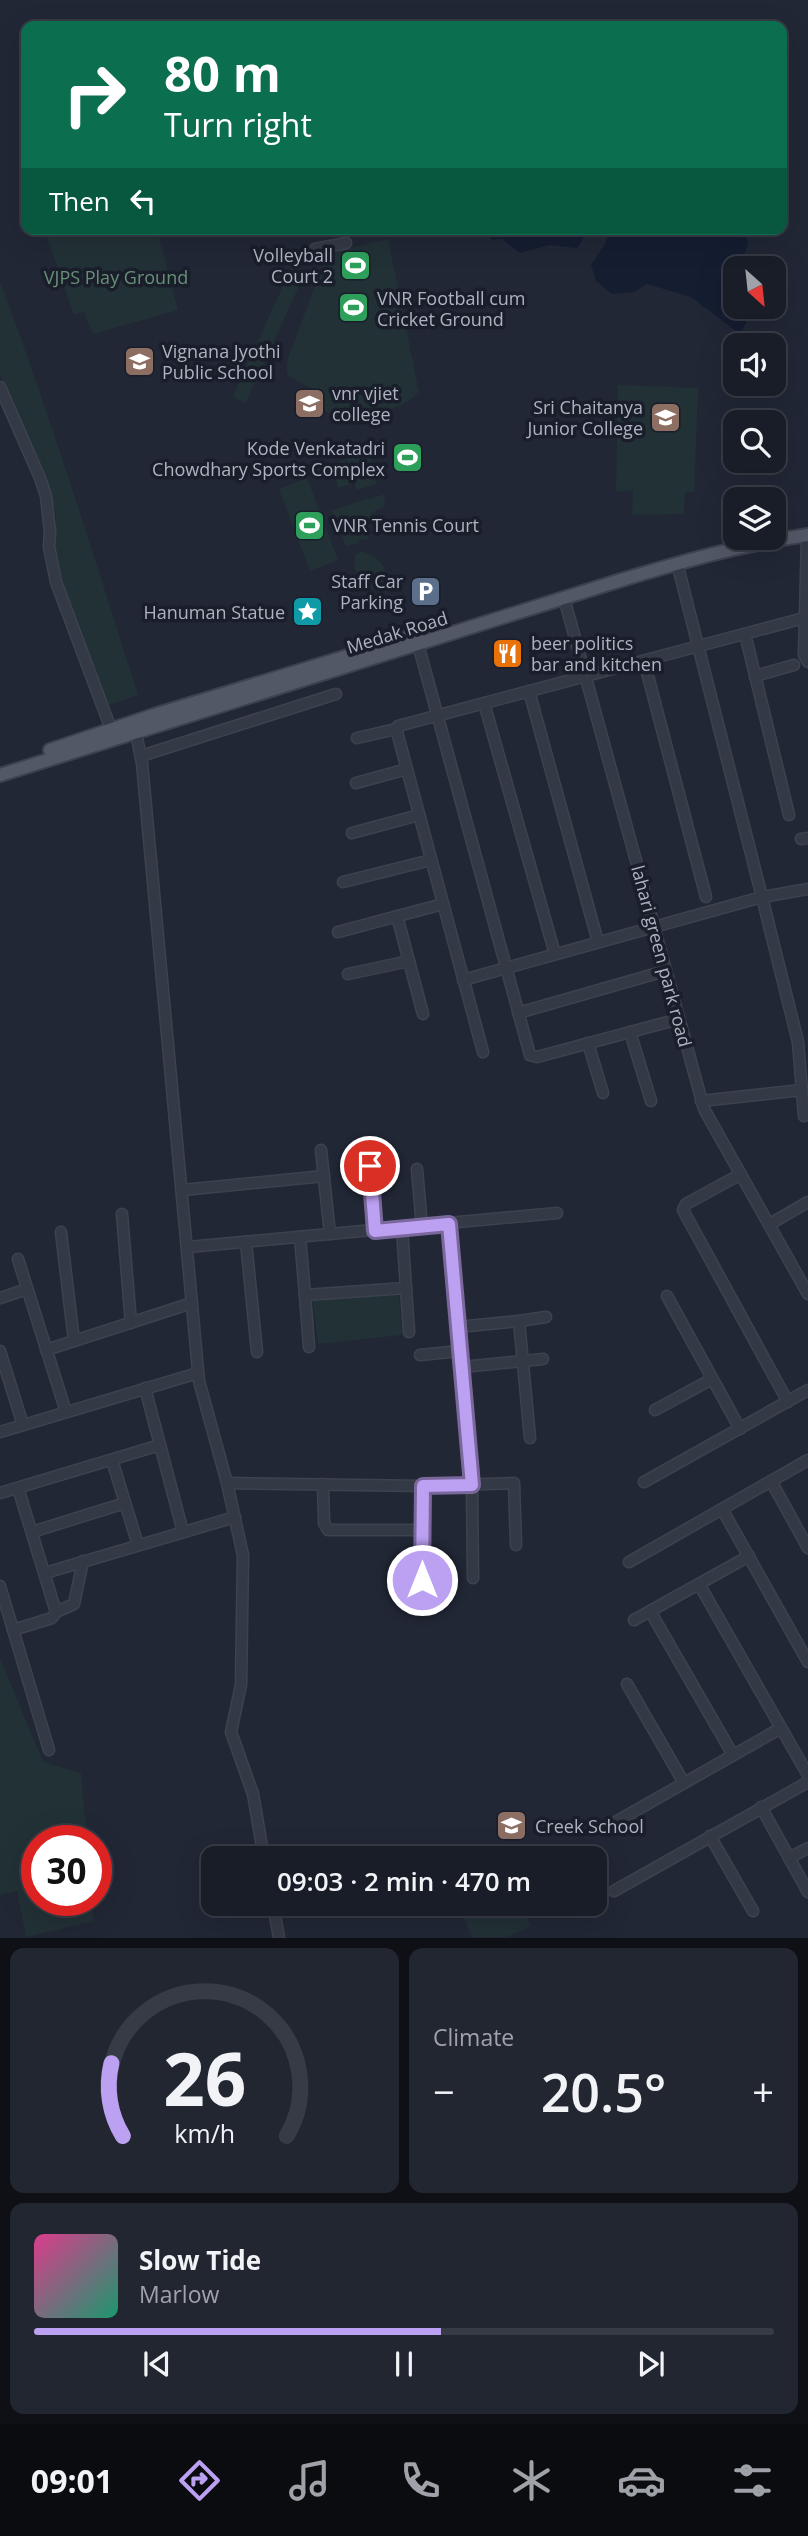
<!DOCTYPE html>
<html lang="en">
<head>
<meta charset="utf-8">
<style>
  :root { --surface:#191d28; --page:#222630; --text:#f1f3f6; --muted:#9fa2a8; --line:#373b45; --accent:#bca0f2 }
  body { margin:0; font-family:"Open Sans",sans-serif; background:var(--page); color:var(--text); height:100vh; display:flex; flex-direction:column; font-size:26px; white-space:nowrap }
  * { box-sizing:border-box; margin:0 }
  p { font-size:23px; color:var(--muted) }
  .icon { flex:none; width:38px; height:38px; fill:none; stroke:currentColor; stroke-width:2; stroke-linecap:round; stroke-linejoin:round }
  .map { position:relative; height:1938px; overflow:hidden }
  .details { display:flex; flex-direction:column; gap:10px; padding:10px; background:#0e1016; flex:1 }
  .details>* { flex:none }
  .top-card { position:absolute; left:21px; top:21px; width:766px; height:214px; border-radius:14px; box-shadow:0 7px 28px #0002,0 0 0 2px var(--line); background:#0b6e4f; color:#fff; overflow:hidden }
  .needle { width:46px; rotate:153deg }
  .buttons { position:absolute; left:723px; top:256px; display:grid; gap:14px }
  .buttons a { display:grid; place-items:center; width:63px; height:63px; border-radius:14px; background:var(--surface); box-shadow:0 7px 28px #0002,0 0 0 2px var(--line); font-size:35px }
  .speed { position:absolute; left:21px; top:1825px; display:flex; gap:14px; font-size:35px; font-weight:700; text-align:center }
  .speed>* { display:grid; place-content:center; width:91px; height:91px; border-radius:50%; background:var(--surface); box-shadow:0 7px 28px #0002,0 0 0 2px var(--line); line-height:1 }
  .speed .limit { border:10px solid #d22; background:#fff; color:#111 }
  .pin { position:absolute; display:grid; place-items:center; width:60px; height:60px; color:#fff; margin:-30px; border:4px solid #fff; border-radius:50%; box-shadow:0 2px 7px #0007 }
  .me { position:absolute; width:77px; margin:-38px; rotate:0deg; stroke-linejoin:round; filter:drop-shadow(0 0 5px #0008) }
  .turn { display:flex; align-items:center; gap:24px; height:147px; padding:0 28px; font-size:32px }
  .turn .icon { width:91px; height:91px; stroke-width:2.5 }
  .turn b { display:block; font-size:49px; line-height:60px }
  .then { display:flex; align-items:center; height:66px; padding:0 28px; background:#0003; gap:14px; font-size:26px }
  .big { font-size:52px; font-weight:600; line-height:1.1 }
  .details .widget { flex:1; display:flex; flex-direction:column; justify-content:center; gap:10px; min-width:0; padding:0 24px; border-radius:14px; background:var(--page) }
  .details .dial { align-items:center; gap:0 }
  .dial svg { height:182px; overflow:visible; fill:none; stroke:var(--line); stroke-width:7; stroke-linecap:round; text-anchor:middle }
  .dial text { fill:var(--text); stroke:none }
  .song { display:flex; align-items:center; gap:21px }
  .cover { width:84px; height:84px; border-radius:10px; background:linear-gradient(135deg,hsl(330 70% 55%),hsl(160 70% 35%)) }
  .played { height:7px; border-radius:4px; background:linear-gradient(90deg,var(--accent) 55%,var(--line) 55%) }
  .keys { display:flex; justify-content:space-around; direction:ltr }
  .heat { display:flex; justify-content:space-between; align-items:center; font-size:38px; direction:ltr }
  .details .tiles { flex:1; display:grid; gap:10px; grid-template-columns:1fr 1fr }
  .widget:last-child { grid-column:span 2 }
  .trip { position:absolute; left:201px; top:1846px; width:406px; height:70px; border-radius:14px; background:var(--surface); box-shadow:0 7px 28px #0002,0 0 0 2px var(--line); font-weight:600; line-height:70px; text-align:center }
  .tabs { display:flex; height:112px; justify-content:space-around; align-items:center; background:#0a0c10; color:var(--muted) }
  .tabs .icon { width:49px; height:49px }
  .tabs .active { color:var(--accent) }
  .tabs b { font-size:32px; color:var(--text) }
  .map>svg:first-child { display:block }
  .green { fill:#223136 }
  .water { fill:#151d31 }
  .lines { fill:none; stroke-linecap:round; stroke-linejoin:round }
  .minor-casing { stroke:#3d424f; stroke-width:13 }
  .major-casing { stroke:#3d424f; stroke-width:16 }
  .minor { stroke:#343946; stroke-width:10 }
  .major { stroke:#525866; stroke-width:12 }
  .route-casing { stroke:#7a689d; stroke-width:18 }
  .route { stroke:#bca0f2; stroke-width:12 }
  .labels { text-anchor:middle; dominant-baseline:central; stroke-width:7; stroke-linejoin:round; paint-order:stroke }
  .poi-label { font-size:18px; fill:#aeb3c2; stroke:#191e2a; text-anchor:start }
  .park-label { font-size:18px; fill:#679176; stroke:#191e2a }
  .street-label { font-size:18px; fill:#aeb3c2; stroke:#191e2a }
</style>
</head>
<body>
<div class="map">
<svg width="808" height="1938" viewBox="0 0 808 1938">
  <rect width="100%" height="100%" fill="#212735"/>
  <g class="green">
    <polygon points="44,229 157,229 178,310 93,334 84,312 74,315"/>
    <path d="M388,239L419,392C391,419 365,410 331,415L324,410C317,380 303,390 287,373V361L327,254Z"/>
    <polygon points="291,268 306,271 245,404 233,396"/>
    <path d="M0,281C51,418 94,556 138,695L109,705L64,593L55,561L56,517L47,478L0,375Z"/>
    <polygon points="618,385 698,388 694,492 685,492 684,514 632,515 633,490 616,492"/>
    <polygon points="368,450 377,484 356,490 346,456"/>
    <polygon points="345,460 351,484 338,488 332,464"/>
    <polygon points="307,478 338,560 310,571 279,489"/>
    <polygon points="385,494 384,507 371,513 370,520 365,522 368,539 359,540 359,543 346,546 331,510"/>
    <path d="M362,551C385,560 398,579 367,591L363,590C358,579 353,567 355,555Z"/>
    <polygon points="399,1294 402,1335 318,1344 313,1301"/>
    <polygon points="0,1658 43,1762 81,1773 87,1841 37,1841 37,1900 92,1901 94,1921 26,1937 17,1891 0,1895"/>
    <polygon points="458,1904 521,1904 531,1926 507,1937 472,1937"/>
  </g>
  <g class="water">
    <polygon points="492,229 589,229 577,248 549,245 520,253 502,239 491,240"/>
    <polygon points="610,229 746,229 748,245 740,262 741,268 735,268 735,306 751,306 751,312 740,334 691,297 647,284 634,292 612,294 596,281 591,265 605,244"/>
  </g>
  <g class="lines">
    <defs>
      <g id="minor">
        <polyline points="315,249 346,243"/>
        <polyline points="0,387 40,478 46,496 50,532 49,547 56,582 111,729"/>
        <polyline points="807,535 804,655 808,662"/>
        <polyline points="564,598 704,1109 808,1294"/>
        <polyline points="745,634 789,815"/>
        <polyline points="418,644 530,1055 537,1057 679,1019"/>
        <polyline points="644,661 706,897"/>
        <polyline points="755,676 794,665"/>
        <polyline points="529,691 598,942"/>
        <polyline points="484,703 555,954"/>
        <polyline points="136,733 142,763 199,1381 227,1483 243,1555 241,1685 231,1732 253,1794 264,1858"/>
        <polyline points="357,738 396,729"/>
        <polyline points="141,756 336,694"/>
        <polyline points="356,783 407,769"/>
        <polyline points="352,833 419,815"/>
        <polyline points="801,839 808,838"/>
        <polyline points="343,882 431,860"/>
        <polyline points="397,916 423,1014"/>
        <polyline points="338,932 443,904"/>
        <polyline points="348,974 409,961"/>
        <polyline points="463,980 762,897 677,563"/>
        <polyline points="518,1013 665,971"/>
        <polyline points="630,1032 651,1101"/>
        <polyline points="588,1043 603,1093"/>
        <polyline points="483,1052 397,732 398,726 804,618"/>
        <polyline points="701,1101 802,1090"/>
        <polyline points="804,1116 798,1042 762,897 808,889"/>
        <polyline points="321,1150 330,1234"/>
        <polyline points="370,1166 375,1231"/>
        <polyline points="417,1169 422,1227"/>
        <polyline points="741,1174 686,1204 683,1210 788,1402"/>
        <polyline points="183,1190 324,1176"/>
        <polyline points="122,1214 131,1323"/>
        <polyline points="449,1224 472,1485 473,1578"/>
        <polyline points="770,1224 808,1202"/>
        <polyline points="402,1229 409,1332"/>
        <polyline points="61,1232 74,1341"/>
        <polyline points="300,1237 305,1295 406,1288"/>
        <polyline points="246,1242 257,1352"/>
        <polyline points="188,1247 557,1213"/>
        <polyline points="18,1259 66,1412"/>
        <polyline points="305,1295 309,1347"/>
        <polyline points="667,1296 740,1429"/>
        <polyline points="0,1298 27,1289"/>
        <polyline points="519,1321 546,1317"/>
        <polyline points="458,1327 519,1321 530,1438"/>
        <polyline points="46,1350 192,1303"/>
        <polyline points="0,1351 23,1425"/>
        <polyline points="420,1355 460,1351"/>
        <polyline points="462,1367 543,1359"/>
        <polyline points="145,1388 183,1532"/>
        <polyline points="655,1410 712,1379"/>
        <polyline points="0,1432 198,1373"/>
        <polyline points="112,1460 138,1545"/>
        <polyline points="771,1481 808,1548"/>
        <polyline points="644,1482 808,1390"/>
        <polyline points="227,1483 423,1486 514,1483 516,1545"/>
        <polyline points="323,1484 324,1523 328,1530 423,1530"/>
        <polyline points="0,1493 160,1445"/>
        <polyline points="722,1509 808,1662"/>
        <polyline points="32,1532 125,1503"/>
        <polyline points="629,1562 808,1460"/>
        <polyline points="45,1573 235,1517"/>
        <polyline points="422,1579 423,1486"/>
        <polyline points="699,1584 808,1775"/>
        <polyline points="0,1586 49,1750"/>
        <polyline points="650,1611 733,1755"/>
        <polyline points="56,1612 74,1604 83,1561"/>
        <polyline points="634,1620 749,1556"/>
        <polyline points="13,1630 52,1618 56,1612 18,1488"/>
        <polyline points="627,1684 684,1783"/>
        <polyline points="761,1807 808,1892"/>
        <polyline points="605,1828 781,1728"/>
        <polyline points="710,1836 753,1911"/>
        <polyline points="789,1858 808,1848"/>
        <polyline points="614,1891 808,1782"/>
        <polyline points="273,1904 279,1938"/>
      </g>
      <g id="major">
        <polyline points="50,750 154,715 417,635"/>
        <path d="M0,775L618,581C681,562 743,544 808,535"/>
      </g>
    </defs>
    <use href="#minor" class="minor-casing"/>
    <use href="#major" class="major-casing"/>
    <use href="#minor" class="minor"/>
    <use href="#major" class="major"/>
  </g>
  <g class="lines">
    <defs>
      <polyline id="route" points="370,1166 375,1231 449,1224 472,1485 423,1486 422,1580"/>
    </defs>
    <use href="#route" class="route-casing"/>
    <use href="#route" class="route"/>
  </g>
  <defs>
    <symbol id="stadium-square" viewBox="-11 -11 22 22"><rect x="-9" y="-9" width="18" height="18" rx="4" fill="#2e9e5b" stroke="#191e2a"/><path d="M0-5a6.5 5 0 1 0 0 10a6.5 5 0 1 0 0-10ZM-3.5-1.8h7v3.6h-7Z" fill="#fff"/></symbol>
    <symbol id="school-square" viewBox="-11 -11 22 22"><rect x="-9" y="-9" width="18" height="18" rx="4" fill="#8d6e63" stroke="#191e2a"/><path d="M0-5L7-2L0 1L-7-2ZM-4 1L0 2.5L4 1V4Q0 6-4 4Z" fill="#fff"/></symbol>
    <symbol id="university-square" viewBox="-11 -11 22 22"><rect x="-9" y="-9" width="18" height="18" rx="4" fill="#8d6e63" stroke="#191e2a"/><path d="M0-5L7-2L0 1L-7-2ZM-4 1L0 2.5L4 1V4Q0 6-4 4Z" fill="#fff"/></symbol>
    <symbol id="parking-square" viewBox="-11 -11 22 22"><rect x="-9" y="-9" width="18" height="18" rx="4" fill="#5c6f8a" stroke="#191e2a"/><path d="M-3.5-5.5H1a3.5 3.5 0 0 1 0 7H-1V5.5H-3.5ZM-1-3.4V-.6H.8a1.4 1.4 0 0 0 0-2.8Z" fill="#fff"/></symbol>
    <symbol id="sight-square" viewBox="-11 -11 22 22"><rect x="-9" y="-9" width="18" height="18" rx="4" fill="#0f9aa8" stroke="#191e2a"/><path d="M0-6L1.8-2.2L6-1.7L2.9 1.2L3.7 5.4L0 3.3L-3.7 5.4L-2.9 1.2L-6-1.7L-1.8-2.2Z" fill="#fff"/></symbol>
    <symbol id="restaurant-square" viewBox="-11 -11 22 22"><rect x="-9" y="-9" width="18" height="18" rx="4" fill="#e8710a" stroke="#191e2a"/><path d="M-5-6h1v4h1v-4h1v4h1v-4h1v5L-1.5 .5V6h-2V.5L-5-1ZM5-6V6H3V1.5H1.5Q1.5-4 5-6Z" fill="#fff"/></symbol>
  </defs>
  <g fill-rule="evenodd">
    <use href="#stadium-square" x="338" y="248" width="35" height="35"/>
    <use href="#stadium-square" x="336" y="290" width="35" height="35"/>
    <use href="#school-square" x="122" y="344" width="35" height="35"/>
    <use href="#university-square" x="292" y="386" width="35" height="35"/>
    <use href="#university-square" x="648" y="400" width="35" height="35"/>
    <use href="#stadium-square" x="390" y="440" width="35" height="35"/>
    <use href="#stadium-square" x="292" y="508" width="35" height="35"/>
    <use href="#parking-square" x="408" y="574" width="35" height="35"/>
    <use href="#sight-square" x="290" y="594" width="35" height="35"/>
    <use href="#restaurant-square" x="490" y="636" width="35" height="35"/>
    <use href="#school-square" x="494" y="1808" width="35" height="35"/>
  </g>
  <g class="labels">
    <g class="poi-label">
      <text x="333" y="255" text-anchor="end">Volleyball<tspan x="333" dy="21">Court 2</tspan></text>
      <text x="377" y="298">VNR Football cum<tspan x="377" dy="21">Cricket Ground</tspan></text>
      <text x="162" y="351">Vignana Jyothi<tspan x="162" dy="21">Public School</tspan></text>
      <text x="332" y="393">vnr vjiet<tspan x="332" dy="21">college</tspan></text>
      <text x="643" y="407" text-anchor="end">Sri Chaitanya<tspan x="643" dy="21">Junior College</tspan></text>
      <text x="385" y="448" text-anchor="end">Kode Venkatadri<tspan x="385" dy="21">Chowdhary Sports Complex</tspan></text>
      <text x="332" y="525">VNR Tennis Court</text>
      <text x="403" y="581" text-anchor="end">Staff Car<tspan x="403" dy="21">Parking</tspan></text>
      <text x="285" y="612" text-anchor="end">Hanuman Statue</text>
      <text x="531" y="643">beer politics<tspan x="531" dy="21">bar and kitchen</tspan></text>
      <text x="535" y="1826">Creek School</text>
    </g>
    <g class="park-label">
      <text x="116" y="277">VJPS Play Ground</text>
    </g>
    <g class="street-label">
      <text transform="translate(397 632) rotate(-17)">Medak Road</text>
      <text transform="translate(662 956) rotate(75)">lahari green park road</text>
    </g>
  </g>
</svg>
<div class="buttons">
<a><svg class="needle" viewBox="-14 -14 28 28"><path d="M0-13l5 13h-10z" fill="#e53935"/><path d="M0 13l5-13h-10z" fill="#9fa2a8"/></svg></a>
<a><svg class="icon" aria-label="sound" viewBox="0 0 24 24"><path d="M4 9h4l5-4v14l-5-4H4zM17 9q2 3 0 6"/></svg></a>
<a><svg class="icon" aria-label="search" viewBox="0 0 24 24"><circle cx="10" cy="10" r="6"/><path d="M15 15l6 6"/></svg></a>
<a><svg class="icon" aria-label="layers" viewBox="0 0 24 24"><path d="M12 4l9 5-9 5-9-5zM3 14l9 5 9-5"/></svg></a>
</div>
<div class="speed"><div class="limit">30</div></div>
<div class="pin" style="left:370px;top:1166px;background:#d93025"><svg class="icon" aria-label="arrive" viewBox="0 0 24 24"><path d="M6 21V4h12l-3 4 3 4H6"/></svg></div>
<svg class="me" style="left:422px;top:1580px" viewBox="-20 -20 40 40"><circle r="17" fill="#bca0f2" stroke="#fff" stroke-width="3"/><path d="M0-11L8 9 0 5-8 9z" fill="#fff"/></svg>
<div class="trip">09:03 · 2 min · 470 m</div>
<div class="top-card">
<div class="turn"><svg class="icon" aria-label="right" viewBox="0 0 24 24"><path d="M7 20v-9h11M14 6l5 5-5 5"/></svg><div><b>80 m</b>Turn right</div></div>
<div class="then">Then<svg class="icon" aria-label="left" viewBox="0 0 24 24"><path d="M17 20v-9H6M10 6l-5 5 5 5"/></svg></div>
</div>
</div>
<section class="details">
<div class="tiles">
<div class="widget dial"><svg viewBox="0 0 100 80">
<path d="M14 69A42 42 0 1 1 86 69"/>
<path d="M14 69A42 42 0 0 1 9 37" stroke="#bca0f2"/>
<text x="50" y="56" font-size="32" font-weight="700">26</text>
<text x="50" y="72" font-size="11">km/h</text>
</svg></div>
<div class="widget"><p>Climate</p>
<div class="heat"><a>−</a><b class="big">20.5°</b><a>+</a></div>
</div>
<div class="widget">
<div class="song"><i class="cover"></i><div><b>Slow Tide</b><p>Marlow</p></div></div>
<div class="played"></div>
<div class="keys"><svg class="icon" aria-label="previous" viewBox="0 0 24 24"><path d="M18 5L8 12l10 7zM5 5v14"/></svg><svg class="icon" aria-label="pause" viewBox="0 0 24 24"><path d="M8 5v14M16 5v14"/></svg><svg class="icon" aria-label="next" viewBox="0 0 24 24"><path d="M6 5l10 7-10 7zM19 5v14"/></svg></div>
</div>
</div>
</section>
<nav class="tabs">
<b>09:01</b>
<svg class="icon active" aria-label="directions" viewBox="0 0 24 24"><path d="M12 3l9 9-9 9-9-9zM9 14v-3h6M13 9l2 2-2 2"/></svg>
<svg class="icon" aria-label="music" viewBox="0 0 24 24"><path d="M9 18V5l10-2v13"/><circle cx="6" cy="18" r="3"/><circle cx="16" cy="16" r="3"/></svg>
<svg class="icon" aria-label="phone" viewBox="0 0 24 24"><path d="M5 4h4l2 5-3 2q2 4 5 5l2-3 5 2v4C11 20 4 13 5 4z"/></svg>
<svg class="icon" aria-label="climate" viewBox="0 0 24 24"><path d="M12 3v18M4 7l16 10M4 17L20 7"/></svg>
<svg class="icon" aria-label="car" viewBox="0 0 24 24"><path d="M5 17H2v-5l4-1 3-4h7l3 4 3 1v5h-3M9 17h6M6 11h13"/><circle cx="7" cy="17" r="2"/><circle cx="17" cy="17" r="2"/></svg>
<svg class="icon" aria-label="filters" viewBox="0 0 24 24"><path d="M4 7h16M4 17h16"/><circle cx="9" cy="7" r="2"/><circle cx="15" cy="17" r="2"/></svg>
</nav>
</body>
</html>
